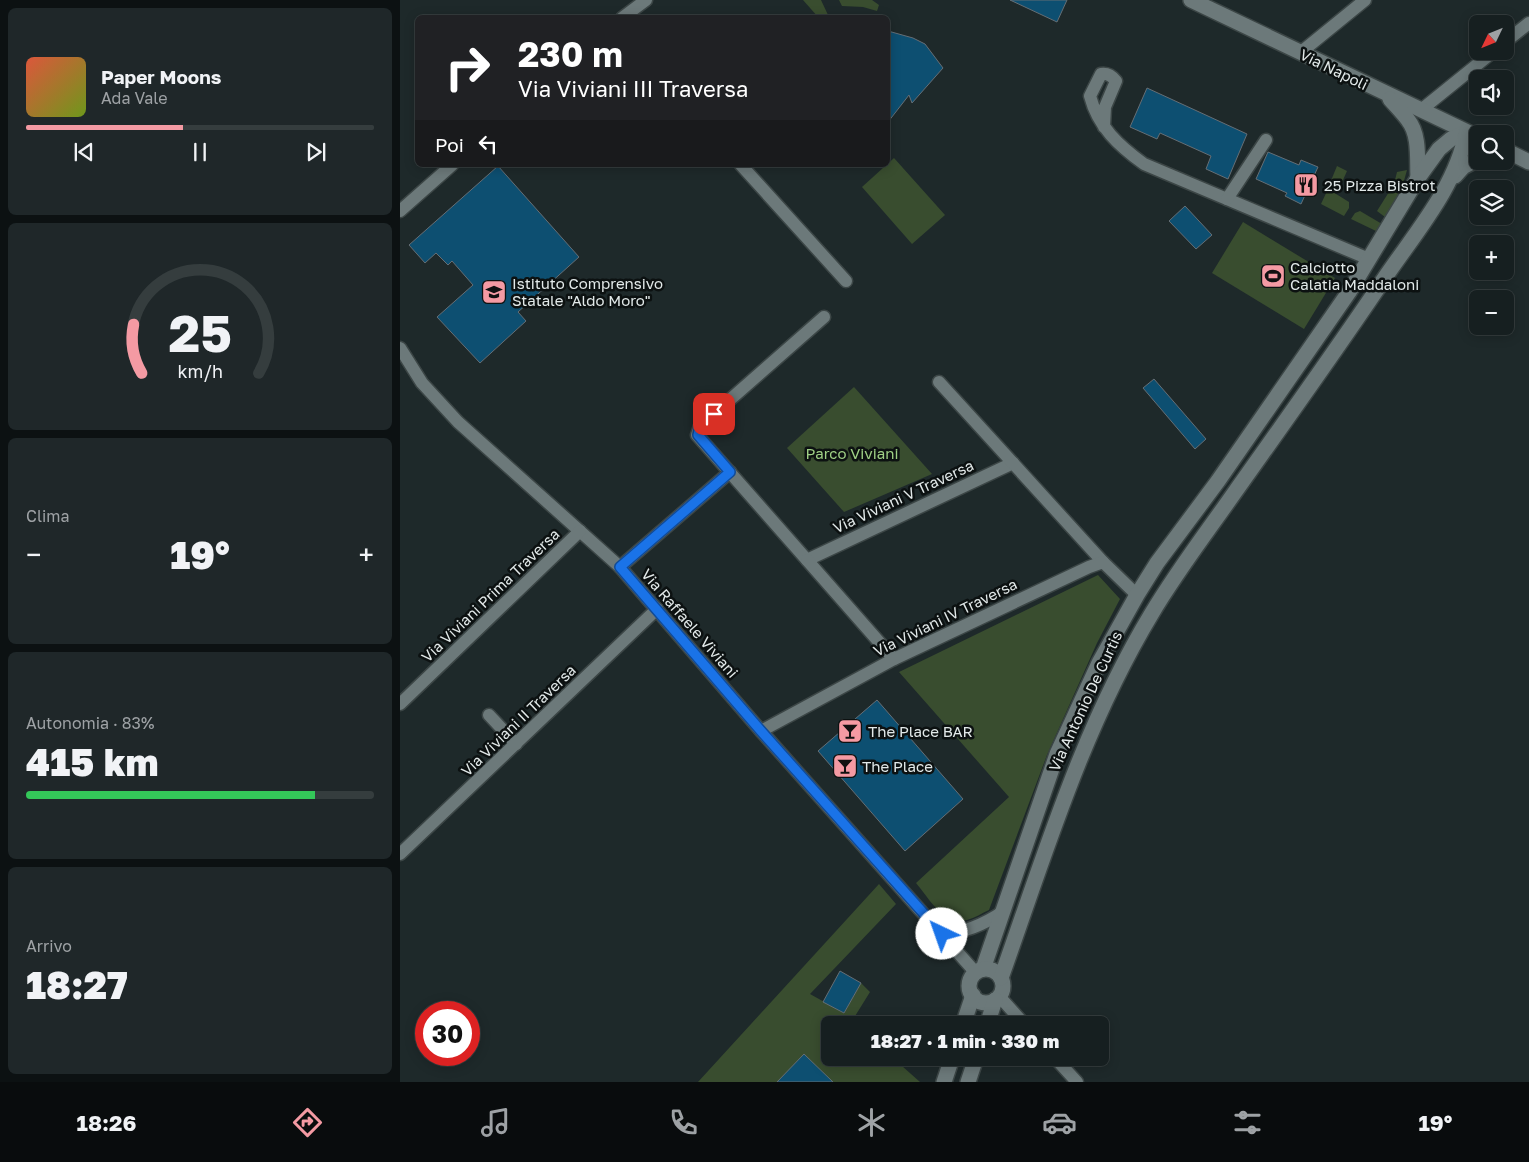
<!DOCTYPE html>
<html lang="it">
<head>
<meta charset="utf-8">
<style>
  :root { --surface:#161f20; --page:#1f2729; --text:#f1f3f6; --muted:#9ea2a5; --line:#353d3e; --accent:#f49aa3 }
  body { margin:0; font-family:"Golos Text",sans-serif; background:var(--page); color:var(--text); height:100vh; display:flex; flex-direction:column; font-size:19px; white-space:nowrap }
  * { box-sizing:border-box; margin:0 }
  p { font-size:16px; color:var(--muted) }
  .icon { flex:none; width:28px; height:28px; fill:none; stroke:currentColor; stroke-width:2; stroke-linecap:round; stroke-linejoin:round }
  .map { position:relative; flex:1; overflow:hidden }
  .sheet { display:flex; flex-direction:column; gap:8px; padding:8px; background:#0c1112; width:400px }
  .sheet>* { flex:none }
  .guide { position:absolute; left:15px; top:15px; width:475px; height:152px; border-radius:8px; box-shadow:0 2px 12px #0003,0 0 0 1px var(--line); background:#202124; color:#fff; overflow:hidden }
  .needle { width:32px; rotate:227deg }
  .tools { position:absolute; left:1069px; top:15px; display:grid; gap:10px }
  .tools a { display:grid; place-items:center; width:45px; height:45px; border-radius:8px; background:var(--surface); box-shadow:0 2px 12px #0003,0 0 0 1px var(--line); font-size:25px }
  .speed { position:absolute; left:15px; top:1001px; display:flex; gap:10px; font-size:25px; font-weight:700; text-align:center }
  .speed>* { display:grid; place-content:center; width:65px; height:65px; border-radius:50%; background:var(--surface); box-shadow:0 2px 12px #0003,0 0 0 1px var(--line); line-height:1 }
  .speed .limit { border:8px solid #d22; background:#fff; color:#111 }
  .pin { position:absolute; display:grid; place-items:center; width:42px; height:42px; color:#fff; margin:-21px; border-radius:10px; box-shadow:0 2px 8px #0006 }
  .me { position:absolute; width:55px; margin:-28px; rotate:318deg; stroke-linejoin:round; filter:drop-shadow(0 0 4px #0008) }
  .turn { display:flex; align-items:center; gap:18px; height:105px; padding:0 20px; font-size:22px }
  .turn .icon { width:65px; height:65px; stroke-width:2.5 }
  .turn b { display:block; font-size:35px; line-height:42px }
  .then { display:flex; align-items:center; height:48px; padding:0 20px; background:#0003; gap:10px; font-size:19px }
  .big { font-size:38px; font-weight:800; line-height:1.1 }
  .sheet .tile { flex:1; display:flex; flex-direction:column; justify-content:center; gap:8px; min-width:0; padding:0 18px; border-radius:8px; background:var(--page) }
  .sheet .dial { align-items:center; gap:0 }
  .dial svg { height:130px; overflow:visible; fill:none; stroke:var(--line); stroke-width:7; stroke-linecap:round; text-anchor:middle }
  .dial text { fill:var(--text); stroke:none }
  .song { display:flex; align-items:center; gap:15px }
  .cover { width:60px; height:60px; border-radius:8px; background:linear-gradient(135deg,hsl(10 70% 55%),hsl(80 70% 35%)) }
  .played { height:5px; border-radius:2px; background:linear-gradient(90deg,var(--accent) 45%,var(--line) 45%) }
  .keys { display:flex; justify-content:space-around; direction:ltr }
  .heat { display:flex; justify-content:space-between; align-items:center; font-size:28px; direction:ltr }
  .charge { height:8px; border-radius:4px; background:linear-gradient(90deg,#34c759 83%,var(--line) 0) }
  .trip { position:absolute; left:421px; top:1016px; width:288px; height:50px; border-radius:8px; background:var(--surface); box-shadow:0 2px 12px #0003,0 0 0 1px var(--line); font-weight:800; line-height:50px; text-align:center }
  .menu { display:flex; height:80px; justify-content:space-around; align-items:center; background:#090c0d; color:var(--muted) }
  .menu .icon { width:35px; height:35px }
  .menu .on { color:var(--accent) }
  .menu b { font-size:22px; color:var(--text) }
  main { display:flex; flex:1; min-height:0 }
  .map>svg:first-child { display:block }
  .green { fill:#394d2f }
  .building { fill:#0d4f71; stroke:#656e75 }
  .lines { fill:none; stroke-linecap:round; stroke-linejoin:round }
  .street-casing { stroke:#3c4646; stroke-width:15 }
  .secondary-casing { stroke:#3c4646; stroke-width:18 }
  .street { stroke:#6c797a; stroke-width:12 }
  .secondary { stroke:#6c797a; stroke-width:15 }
  .route-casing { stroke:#114b97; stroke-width:12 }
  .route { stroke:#1a73e8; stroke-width:9 }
  .labels { text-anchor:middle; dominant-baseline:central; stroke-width:5; stroke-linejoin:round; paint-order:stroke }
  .street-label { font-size:15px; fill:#e2e9e9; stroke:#0c1111 }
  .poi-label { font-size:15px; fill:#e2e9e9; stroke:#0c1111; text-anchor:start }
  .park-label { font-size:15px; fill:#9fd085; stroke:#0c1111 }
</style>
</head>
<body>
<main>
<section class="sheet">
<div class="tile">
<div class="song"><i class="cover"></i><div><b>Paper Moons</b><p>Ada Vale</p></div></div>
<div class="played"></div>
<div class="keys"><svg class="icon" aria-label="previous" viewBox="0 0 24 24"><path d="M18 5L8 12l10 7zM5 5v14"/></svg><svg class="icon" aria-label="pause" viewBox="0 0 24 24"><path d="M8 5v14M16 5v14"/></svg><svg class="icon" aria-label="next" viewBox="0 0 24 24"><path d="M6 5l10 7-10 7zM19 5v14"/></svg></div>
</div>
<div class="tile dial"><svg viewBox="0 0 100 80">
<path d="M14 69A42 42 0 1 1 86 69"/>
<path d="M14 69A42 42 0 0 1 9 39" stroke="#f49aa3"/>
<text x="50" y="56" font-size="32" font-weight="700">25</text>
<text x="50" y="72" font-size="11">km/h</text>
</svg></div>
<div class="tile"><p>Clima</p>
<div class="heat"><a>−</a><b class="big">19°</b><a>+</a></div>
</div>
<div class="tile"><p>Autonomia · 83%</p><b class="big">415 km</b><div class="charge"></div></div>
<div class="tile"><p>Arrivo</p><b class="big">18:27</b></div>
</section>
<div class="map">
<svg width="1129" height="1082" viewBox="0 0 1129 1082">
  <rect width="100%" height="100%" fill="#1e292a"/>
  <g class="green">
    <polygon points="403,0 421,0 428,15 418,17"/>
    <polygon points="439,0 472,0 479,5 477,11 463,7 442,6"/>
    <polygon points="494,158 545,215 512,244 462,187"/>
    <polygon points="937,166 947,171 939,189 930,183"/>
    <polygon points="1007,170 1000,195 985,217 977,211 994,184 997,172"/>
    <polygon points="928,189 949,202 949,208 944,216 921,204"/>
    <polygon points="960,211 982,224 976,231 951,219 955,213"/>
    <polygon points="843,222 935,278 904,329 812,273"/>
    <polygon points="454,387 532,474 444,512 387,448"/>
    <path d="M698,575L720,599L697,643L647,755L589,910C582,913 575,918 567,920C544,927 529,898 516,883L609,797L499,672Z"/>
    <polygon points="479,884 496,904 410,994 444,1013 461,983 470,992 452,1021 457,1025 430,1025 430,1058 493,1058 520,1082 298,1082"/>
  </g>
  <g class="building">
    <polygon points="610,0 667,0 657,22"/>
    <polygon points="488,31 513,38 525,44 543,68 512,103 509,95 488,122"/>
    <polygon points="747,88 847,134 828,179 806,169 811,156 760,133 757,139 730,127"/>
    <polygon points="868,152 899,165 901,160 918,167 901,204 885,196 887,193 856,179"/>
    <polygon points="98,166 179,257 118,312 126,321 80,363 37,317 73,285 52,261 48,265 36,253 25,263 9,245"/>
    <polygon points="785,206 812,235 796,249 769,221"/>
    <polygon points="754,379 806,439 795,449 743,388"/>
    <polygon points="477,700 563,799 505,851 418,751"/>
    <polygon points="440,971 461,983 444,1013 423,1002"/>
    <polygon points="404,1054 433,1082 377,1082"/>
  </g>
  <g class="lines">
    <defs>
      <g id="street">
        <polyline points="222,18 246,0"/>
        <polyline points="1105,42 1129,23"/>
        <polyline points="900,53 965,0"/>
        <polyline points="1021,110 1094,51"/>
        <path d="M704,127L705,107L716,81C712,76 707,73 701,74L690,96C698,127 719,146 744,164L969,259"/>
        <polyline points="341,165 446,281"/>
        <polyline points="827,199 866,140"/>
        <polyline points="0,211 52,165"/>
        <polyline points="424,317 300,426 297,435 407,560 613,463"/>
        <polyline points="0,348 22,383 58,422 220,567 361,731 576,973"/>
        <polyline points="539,382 703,562"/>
        <polyline points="407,560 494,659"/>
        <polyline points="220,567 330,472"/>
        <polyline points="0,704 180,531"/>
        <polyline points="89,715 116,744"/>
        <polyline points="361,731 494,659 689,567 703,562 737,595"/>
        <polyline points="0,854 257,609"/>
        <path d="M542,934C565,933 585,924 604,911"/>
        <polyline points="599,996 625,1025"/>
        <polyline points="655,1058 677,1082"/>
      </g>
      <g id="secondary">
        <polyline points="791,0 1078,137"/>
        <path d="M990,99C996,106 1003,113 1008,120C1020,135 1017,159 1018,178"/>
        <polyline points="1105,150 1129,162"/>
        <polyline points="1055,176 1063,167 1078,159"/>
        <polyline points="583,969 657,754 699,663 737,595 757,563 818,481 949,292 1018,178 1039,149 1051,139 1066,132"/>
        <circle cx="586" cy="986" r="17"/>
        <path d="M601,978C645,854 683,727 752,613C777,571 807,532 835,492C886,420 937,349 986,276C1016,232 1057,185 1066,132"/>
        <polyline points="563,1025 573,995"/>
        <polyline points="587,1025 595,1000"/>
        <polyline points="544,1082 552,1058"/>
        <polyline points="568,1082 576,1058"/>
      </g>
    </defs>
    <use href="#street" class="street-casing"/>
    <use href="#secondary" class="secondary-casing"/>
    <use href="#street" class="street"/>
    <use href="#secondary" class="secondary"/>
  </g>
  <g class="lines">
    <defs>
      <polyline id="route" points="314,414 300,426 298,435 330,472 220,567 361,731 542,934"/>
    </defs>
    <use href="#route" class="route-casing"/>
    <use href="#route" class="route"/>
  </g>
  <defs>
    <symbol id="restaurant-square" viewBox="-11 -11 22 22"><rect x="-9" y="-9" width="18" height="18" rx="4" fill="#f49aa3" stroke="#0c1111"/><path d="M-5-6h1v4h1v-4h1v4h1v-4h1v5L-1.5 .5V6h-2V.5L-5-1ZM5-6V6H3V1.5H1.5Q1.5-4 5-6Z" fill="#111"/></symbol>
    <symbol id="stadium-square" viewBox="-11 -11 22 22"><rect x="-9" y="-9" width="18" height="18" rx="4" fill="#f49aa3" stroke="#0c1111"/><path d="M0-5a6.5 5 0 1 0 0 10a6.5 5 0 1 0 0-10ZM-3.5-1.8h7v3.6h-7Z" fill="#111"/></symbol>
    <symbol id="school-square" viewBox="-11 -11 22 22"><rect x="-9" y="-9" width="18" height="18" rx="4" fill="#f49aa3" stroke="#0c1111"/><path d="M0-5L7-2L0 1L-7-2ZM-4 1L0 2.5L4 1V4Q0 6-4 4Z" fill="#111"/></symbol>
    <symbol id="bar-square" viewBox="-11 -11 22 22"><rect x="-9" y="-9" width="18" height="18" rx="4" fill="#f49aa3" stroke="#0c1111"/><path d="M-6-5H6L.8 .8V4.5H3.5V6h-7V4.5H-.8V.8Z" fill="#111"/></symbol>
  </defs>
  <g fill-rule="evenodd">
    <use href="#restaurant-square" x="892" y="171" width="28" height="28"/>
    <use href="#stadium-square" x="859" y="262" width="28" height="28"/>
    <use href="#school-square" x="80" y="278" width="28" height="28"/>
    <use href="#bar-square" x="436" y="717" width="28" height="28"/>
    <use href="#bar-square" x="431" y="752" width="28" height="28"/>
  </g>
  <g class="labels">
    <g class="street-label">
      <text transform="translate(934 69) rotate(26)">Via Napoli</text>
      <text transform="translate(503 496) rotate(-25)">Via Viviani V Traversa</text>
      <text transform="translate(90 595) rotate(-44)">Via Viviani Prima Traversa</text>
      <text transform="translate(545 617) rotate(-26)">Via Viviani IV Traversa</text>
      <text transform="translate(290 623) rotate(49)">Via Raffaele Viviani</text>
      <text transform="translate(685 701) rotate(-65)">Via Antonio De Curtis</text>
      <text transform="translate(118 720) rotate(-44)">Via Viviani II Traversa</text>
    </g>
    <g class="poi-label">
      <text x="924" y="185">25 Pizza Bistrot</text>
      <text x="890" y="267">Calciotto<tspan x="890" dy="17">Calatia Maddaloni</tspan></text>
      <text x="112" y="283">Istituto Comprensivo<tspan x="112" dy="17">Statale "Aldo Moro"</tspan></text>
      <text x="468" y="731">The Place BAR</text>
      <text x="462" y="766">The Place</text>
    </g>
    <g class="park-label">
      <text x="452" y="453">Parco Viviani</text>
    </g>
  </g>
</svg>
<div class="tools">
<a><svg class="needle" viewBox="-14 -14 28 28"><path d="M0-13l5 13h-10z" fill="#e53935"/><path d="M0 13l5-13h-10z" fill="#9ea2a5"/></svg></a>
<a><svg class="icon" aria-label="sound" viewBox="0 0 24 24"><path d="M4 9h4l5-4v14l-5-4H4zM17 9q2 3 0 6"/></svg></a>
<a><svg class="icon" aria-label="search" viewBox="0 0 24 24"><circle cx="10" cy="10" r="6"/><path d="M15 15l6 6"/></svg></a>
<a><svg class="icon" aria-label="layers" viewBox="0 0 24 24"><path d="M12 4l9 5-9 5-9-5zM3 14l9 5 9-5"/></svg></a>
<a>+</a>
<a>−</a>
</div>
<div class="speed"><div class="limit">30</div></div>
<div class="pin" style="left:314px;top:414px;background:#d93025"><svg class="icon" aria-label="arrive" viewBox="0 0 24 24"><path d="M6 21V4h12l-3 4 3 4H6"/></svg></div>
<svg class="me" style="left:542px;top:934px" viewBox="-20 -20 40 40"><circle r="19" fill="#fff"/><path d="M0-13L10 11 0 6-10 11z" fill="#1a73e8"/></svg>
<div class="trip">18:27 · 1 min · 330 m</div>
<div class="guide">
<div class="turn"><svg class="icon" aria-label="right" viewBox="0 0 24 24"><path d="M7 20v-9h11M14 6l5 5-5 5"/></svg><div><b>230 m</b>Via Viviani III Traversa</div></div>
<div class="then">Poi<svg class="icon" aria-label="left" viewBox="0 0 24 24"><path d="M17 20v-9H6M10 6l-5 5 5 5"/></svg></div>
</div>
</div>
</main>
<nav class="menu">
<b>18:26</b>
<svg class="icon on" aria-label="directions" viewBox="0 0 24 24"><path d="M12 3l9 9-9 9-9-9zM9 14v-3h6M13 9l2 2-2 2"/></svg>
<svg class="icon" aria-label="music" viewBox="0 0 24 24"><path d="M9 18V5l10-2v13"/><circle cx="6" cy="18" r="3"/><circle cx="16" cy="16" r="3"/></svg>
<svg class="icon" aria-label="phone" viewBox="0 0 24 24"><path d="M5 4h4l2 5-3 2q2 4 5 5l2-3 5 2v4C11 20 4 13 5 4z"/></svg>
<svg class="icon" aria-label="climate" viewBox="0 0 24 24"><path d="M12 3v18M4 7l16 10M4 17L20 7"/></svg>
<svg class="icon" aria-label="car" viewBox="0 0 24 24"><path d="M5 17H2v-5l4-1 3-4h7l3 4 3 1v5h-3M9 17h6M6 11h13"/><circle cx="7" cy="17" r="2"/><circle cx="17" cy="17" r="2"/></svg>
<svg class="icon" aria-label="filters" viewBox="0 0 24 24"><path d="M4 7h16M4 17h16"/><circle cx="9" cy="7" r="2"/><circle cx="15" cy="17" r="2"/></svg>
<b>19°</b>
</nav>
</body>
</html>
